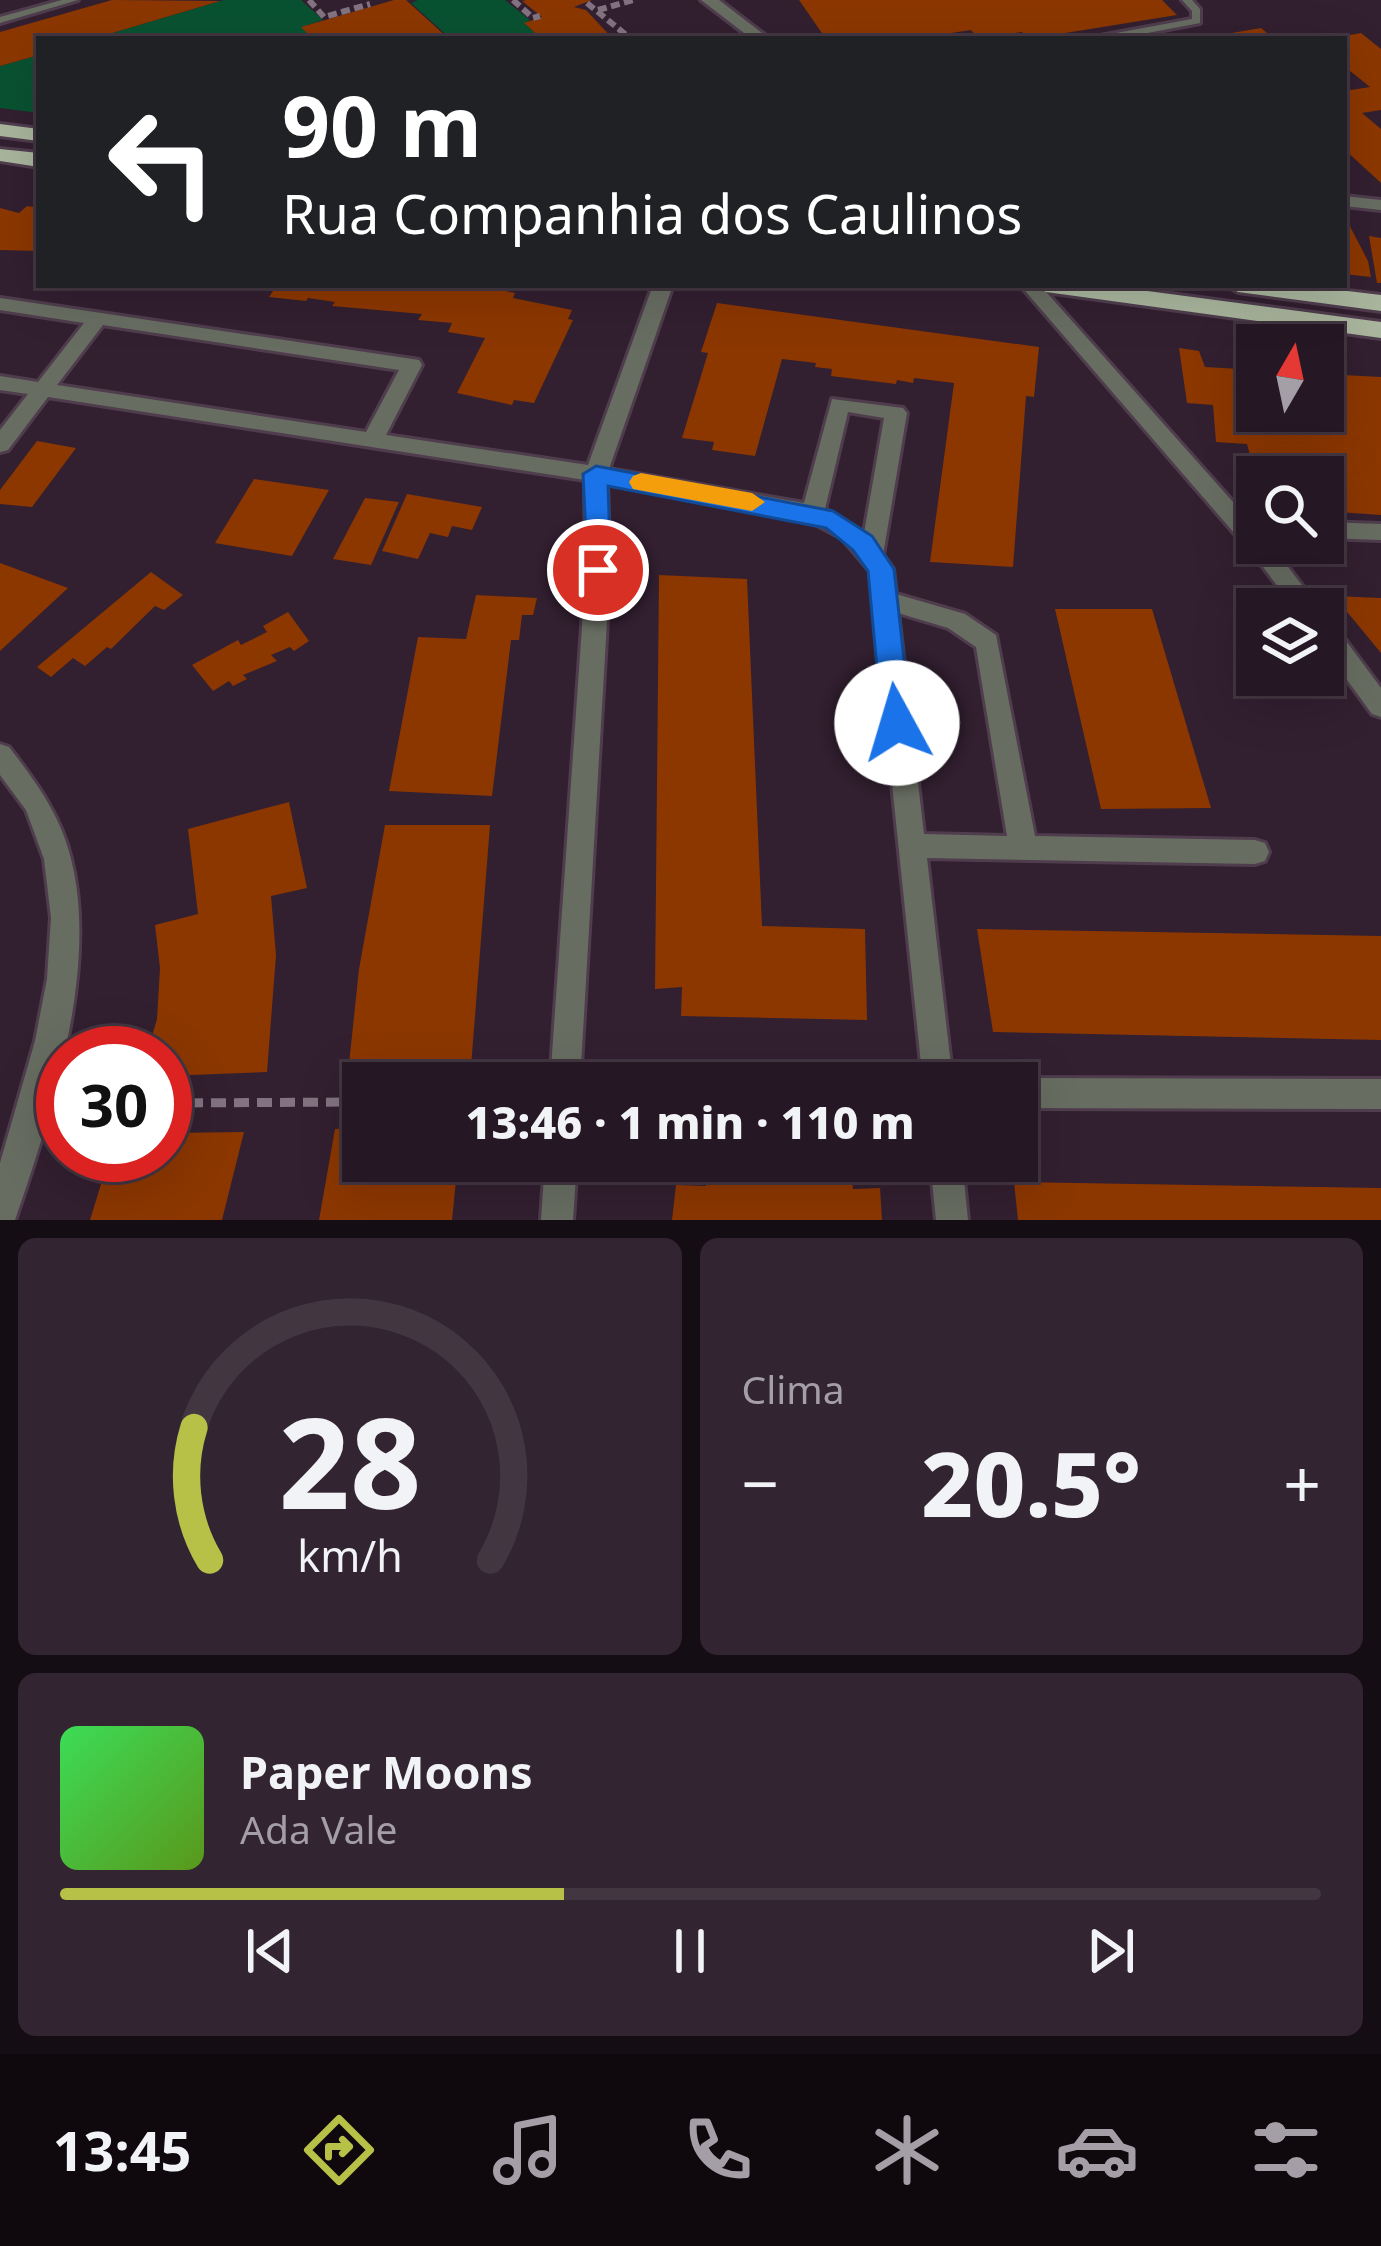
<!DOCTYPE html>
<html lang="pt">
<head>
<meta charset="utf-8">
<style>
  :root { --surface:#261724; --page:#322431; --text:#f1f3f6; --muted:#a49fa6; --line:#423641; --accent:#b8c147 }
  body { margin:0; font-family:"Noto Sans",sans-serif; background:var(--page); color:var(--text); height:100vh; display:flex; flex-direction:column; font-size:45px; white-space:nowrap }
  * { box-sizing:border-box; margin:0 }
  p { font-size:39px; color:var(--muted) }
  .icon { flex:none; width:66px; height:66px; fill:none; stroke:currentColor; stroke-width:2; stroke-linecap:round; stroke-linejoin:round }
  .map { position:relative; height:1220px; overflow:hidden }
  .side { display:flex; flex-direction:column; gap:18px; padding:18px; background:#150d14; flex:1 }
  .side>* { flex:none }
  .hud { position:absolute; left:36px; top:36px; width:1311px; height:252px; border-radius:0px; box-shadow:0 12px 48px #0002,0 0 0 3px var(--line); background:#202124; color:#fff; overflow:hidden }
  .needle { width:78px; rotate:9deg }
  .controls { position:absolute; left:1236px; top:324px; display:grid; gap:24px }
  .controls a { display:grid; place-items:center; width:108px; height:108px; border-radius:0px; background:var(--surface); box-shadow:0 12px 48px #0002,0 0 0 3px var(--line); font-size:60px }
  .speed { position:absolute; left:36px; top:1026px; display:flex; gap:24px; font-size:60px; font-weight:700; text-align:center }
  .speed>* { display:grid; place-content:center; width:156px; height:156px; border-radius:50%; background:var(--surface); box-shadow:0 12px 48px #0002,0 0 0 3px var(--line); line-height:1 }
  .speed .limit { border:18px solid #d22; background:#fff; color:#111 }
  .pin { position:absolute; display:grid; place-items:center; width:102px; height:102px; color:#fff; margin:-51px; border:6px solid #fff; border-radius:50%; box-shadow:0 3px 12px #0007 }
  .me { position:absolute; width:132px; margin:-66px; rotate:354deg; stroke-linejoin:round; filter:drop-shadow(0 0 9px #0008) }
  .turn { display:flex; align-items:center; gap:42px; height:252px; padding:0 48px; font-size:54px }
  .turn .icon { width:156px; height:156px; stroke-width:2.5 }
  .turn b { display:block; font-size:84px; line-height:102px }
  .big { font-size:90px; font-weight:800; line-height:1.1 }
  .side .tile { flex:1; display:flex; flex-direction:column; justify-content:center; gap:18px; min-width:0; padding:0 42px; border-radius:18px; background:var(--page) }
  .side .dial { align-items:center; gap:0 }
  .dial svg { height:312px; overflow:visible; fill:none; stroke:var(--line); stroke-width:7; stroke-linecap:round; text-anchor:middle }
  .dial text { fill:var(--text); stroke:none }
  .song { display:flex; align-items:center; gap:36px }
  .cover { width:144px; height:144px; border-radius:18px; background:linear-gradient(135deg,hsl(130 70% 55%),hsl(90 70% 35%)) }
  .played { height:12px; border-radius:6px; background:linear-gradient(90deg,var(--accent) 40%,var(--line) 40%) }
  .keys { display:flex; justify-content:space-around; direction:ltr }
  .heat { display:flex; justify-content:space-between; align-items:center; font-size:66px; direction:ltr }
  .side .tiles { flex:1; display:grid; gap:18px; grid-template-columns:1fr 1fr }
  .tile:last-child { grid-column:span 2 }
  .trip { position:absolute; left:342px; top:1062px; width:696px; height:120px; border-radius:0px; background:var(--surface); box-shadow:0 12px 48px #0002,0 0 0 3px var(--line); font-weight:800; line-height:120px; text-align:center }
  .tab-bar { display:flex; height:192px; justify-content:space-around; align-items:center; background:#0f090e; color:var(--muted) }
  .tab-bar .icon { width:84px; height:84px }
  .tab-bar .current { color:var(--accent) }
  .tab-bar b { font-size:54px; color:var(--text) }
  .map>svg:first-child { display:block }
  .green { fill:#095231 }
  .building { fill:#8c3700 }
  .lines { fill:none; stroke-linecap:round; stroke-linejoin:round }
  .lane-casing { stroke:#4f3d4d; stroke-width:6 }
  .street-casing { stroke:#4f3d4d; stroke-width:6 }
  .primary-casing { stroke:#4f3d4d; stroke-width:6 }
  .path-far1 { stroke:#837382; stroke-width:6; stroke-dasharray:9 4.5; stroke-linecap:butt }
  .path { stroke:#837382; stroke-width:9; stroke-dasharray:15 8; stroke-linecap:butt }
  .lane { fill:#686d62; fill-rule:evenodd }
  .street { fill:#686d62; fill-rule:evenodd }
  .primary { fill:#a9b59d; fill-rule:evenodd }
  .route { fill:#1a73e8; stroke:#114b97; stroke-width:3 }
  .slow { fill:#f59e0b }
</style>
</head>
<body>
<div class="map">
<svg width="1381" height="1220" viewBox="0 0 1381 1220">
  <rect width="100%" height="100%" fill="#321f30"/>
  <g class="green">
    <polygon points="224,0 301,0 323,20 302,27 313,39 92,39"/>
    <polygon points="418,0 505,0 530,20 525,24 542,39 451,39 411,3"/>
    <polygon points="39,55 39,113 0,108 0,66"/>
  </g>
  <g class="building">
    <polygon points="112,0 220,1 92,39 39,39 39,55 0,66 0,32"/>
    <polygon points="394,0 406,0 449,39 313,39 301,27"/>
    <polygon points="526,0 592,0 574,7 586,10 613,39 542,39 524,23 542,17 522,1"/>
    <polygon points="799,0 1162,0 1177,15 1028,39 1022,32 978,38 971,30 912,39 826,39"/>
    <polygon points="1261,28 1274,39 1224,39 1220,35"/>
    <polygon points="1361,33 1381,49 1381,110 1362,113 1381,129 1381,183 1344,149 1344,91 1370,87 1344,66 1344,36"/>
    <polygon points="27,206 39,208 39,251 0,250 0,208 19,213"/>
    <polygon points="1344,215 1368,261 1371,277 1344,274"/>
    <polygon points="1369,236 1381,238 1381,283 1377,283"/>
    <polygon points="277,285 478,285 515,293 513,298 572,310 568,319 573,320 534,403 514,400 512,405 457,393 485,338 448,332 452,323 418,320 422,314 332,306 335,302 308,298 306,301 269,297"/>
    <polygon points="717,303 1039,347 1034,397 1026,396 1013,567 930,562 954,383 914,378 913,383 897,380 896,384 831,376 832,369 815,367 816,363 782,359 755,456 712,450 714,442 682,438 708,353 701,352"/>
    <polygon points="1179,348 1199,351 1205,367 1257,370 1257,411 1323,411 1323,374 1381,377 1381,515 1323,511 1323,477 1256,477 1247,444 1216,442 1213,405 1187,403"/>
    <polygon points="37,441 76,448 32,507 0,504 0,490"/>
    <polygon points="254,479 329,490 292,556 215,543"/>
    <polygon points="407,494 482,507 472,530 452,526 448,537 430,533 418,559 382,551"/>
    <polygon points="365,498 399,502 371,565 333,559"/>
    <polygon points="0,563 68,588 0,651"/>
    <polygon points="151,572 183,595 164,610 155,606 111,649 107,647 85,666 73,658 51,677 37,667"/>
    <polygon points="659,575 747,579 762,926 865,929 867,1020 681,1016 682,987 655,989"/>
    <polygon points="476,595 537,598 533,615 522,615 519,640 511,640 492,796 389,791 418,637 466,639"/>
    <polygon points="1334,596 1381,598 1381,653"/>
    <polygon points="1055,609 1152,609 1211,808 1101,809"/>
    <polygon points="288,612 309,641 294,651 290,647 271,655 277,661 243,675 247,679 233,686 229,681 213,691 192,665 238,640 241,645 267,632 263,626"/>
    <polygon points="289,802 307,888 271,896 276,955 267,1072 165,1076 165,1053 147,1053 157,1019 160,968 155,925 198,914 188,829"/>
    <polygon points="385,825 490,825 471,1067 349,1064 359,969"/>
    <polygon points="977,929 1381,936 1381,1040 993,1032"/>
    <polygon points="363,1128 363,1161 458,1161 452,1220 319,1220 335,1129"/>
    <polygon points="244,1132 222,1220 90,1220 110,1155 165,1155 165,1133"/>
    <polygon points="706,1176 852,1180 853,1189 880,1188 882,1220 672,1220 676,1185 706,1186"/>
    <polygon points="1014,1182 1381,1188 1381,1220 1018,1220"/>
  </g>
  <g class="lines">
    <defs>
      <g id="lane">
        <polygon points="62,0 78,0 0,23 0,17"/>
        <polygon points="1182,0 1192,0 1200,9 1200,23 1116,39 1095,39 1100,36 1192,19 1192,11"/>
      </g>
      <g id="street">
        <polygon points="701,0 719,0 770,39 752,39"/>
        <polygon points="1344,196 1381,200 1381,210 1344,206"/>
        <path d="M653,285H673L609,469L804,503L832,399L903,408L907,413L883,555L893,569L896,594L965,614L996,635L1035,836L1255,840L1265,843L1269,852L1265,861L1255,864L927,858L953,1083H923L870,571L842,538L808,520L607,484L610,570L580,1083H550L586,570L585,480L48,397L8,450L0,452V430L28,394L0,390V376L38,382L84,323L0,310V298L419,360L422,365L386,435L588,465ZM103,325L399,370L366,432L57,385ZM848,412L884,418L864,533L825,509ZM898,613L948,628L976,647L1007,836L924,834Z"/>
        <polygon points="1020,285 1040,285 1257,529 1257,543 1269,543 1276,551 1320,609 1295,609 1260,563"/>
        <polygon points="1323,522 1381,524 1381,540 1323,538"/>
        <polygon points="1323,620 1332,622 1381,688 1381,717 1372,714 1323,647"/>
        <path d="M0,744L9,747C36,782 61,816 71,859C99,968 51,1116 15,1220H0V1163L35,1041L47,979L51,918L44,859L26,810L0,775Z"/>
        <polygon points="1017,1078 1381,1079 1381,1109 1017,1108 1017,1083 1006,1083"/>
        <polygon points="545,1161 577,1161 573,1220 541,1220"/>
        <polygon points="930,1161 962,1161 968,1220 936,1220"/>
      </g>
      <g id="primary">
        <polygon points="0,124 39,129 39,141 0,136"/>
        <polygon points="0,149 39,153 39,167 0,161"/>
        <polygon points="1034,285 1102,285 1381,322 1381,338 1046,292"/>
        <polygon points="1226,285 1297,285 1381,295 1381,311 1238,292"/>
      </g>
    </defs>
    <use href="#lane" class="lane-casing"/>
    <use href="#street" class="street-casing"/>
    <use href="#primary" class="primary-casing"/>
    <g class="path-far1">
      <polyline points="309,0 324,17 370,4"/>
      <polyline points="513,0 533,18 540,16"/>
      <polyline points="587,3 631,39"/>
      <polyline points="598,10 633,0"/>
    </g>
    <polyline class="path" points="165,1103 363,1102"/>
    <use href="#lane" class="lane"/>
    <use href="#street" class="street"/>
    <use href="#primary" class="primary"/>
  </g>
  <polygon class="route" points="596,466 833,511 872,536 894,569 911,723 907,732 886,732 882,723 868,571 853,550 826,528 608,486 611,570 598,580 588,577 583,474"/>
  <polygon class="slow" points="641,473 752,493 765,502 752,511 633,489 629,482 633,476"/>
</svg>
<div class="controls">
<a><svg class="needle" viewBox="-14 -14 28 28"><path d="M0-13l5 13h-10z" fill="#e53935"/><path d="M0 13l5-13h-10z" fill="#a49fa6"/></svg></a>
<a><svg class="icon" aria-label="search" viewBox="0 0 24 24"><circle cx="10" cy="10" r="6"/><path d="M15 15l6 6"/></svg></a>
<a><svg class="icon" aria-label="layers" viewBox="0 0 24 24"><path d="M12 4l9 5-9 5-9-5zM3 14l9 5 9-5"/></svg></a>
</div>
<div class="speed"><div class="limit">30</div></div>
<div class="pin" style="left:598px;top:570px;background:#d93025"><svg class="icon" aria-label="arrive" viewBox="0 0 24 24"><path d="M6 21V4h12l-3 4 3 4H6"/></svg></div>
<svg class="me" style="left:897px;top:723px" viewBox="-20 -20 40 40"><circle r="19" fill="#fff"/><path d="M0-13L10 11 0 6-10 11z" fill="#1a73e8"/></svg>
<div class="trip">13:46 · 1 min · 110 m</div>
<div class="hud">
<div class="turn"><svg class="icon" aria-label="left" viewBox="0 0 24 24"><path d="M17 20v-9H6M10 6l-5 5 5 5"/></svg><div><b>90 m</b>Rua Companhia dos Caulinos</div></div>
</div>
</div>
<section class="side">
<div class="tiles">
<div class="tile dial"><svg viewBox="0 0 100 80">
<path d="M14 69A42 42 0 1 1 86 69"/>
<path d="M14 69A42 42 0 0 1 10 35" stroke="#b8c147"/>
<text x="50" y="56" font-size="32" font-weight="700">28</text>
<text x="50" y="72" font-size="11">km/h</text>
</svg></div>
<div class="tile"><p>Clima</p>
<div class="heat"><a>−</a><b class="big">20.5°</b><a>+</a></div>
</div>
<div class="tile">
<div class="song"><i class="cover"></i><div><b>Paper Moons</b><p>Ada Vale</p></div></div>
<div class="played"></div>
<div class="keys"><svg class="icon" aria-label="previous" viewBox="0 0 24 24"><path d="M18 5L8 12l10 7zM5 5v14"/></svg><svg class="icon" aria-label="pause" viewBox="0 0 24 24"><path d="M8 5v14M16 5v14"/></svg><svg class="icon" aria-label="next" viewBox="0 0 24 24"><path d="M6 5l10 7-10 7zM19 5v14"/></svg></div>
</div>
</div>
</section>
<nav class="tab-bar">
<b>13:45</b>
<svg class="icon current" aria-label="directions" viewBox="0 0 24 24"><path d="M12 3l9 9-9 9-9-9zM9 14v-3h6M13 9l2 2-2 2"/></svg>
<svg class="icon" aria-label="music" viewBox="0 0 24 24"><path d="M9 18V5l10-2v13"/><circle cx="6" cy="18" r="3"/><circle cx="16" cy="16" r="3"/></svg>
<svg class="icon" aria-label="phone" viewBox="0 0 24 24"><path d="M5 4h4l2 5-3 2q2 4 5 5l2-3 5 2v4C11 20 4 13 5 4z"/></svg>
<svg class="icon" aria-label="climate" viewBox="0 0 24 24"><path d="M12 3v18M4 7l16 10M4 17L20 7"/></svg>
<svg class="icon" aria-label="car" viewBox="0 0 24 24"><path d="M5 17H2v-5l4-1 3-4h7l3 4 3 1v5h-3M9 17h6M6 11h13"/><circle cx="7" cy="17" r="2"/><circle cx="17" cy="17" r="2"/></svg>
<svg class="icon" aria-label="filters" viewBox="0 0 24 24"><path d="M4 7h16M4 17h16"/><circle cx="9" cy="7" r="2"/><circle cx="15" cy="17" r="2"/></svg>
</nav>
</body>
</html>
